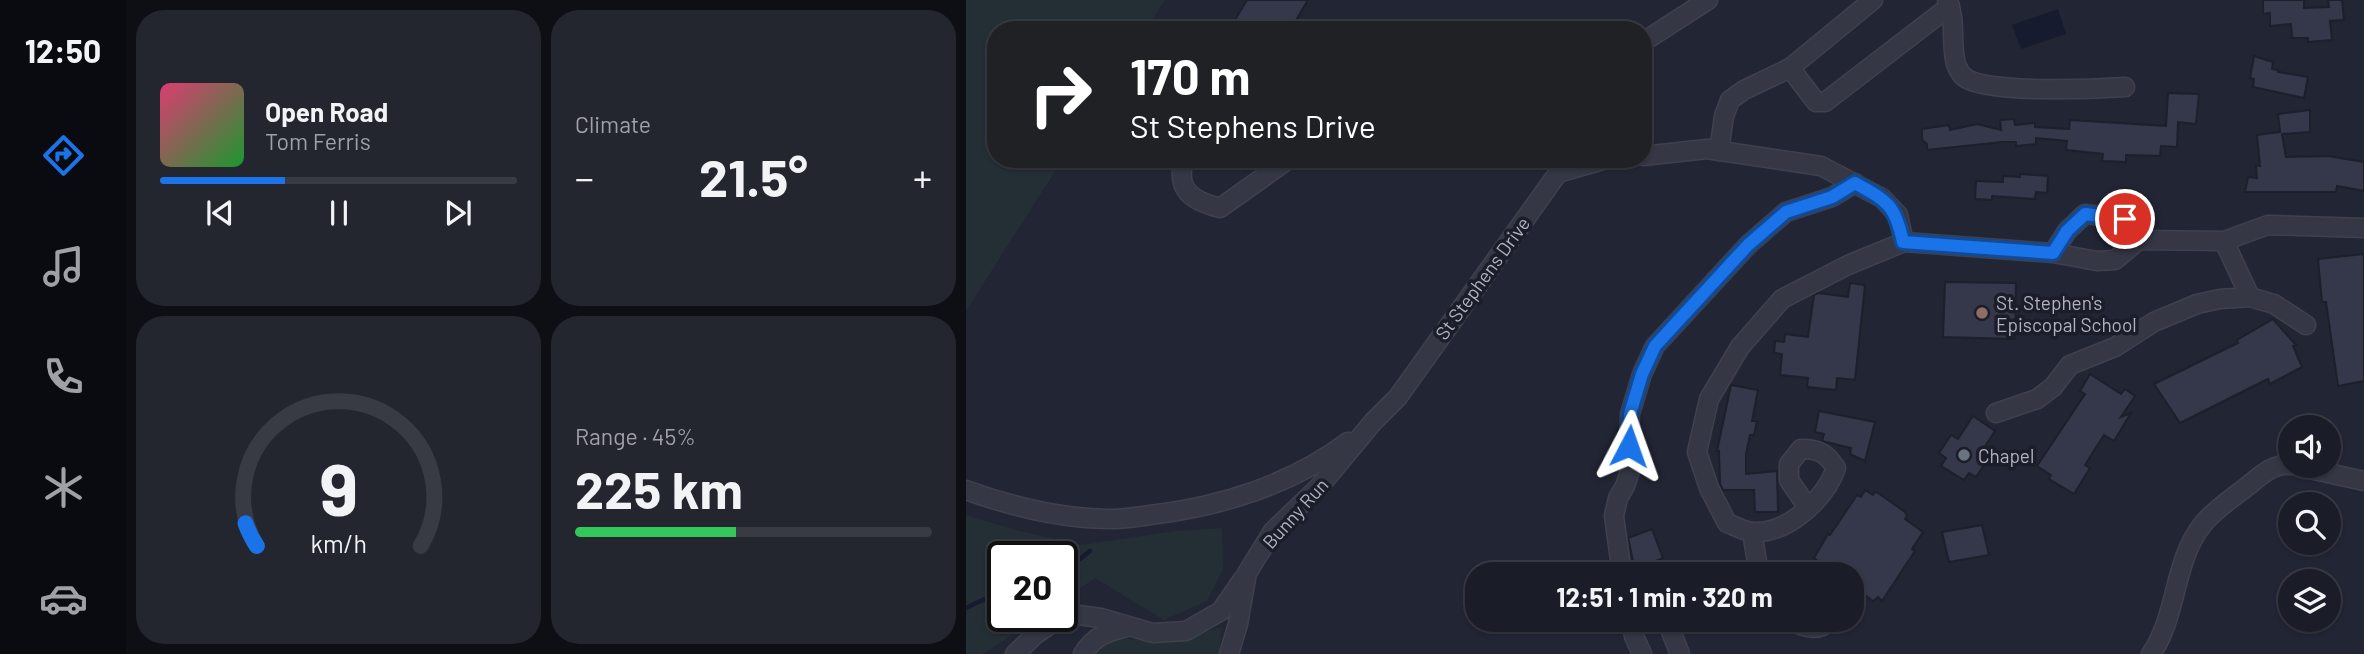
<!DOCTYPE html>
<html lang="en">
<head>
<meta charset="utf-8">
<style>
  :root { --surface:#1a1c27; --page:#23252f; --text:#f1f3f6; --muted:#9fa1a7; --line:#383a44; --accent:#1a73e8 }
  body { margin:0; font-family:Barlow,sans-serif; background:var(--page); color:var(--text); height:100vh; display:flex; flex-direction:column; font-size:26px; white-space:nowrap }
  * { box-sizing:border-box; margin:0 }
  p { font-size:23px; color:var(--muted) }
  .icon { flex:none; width:38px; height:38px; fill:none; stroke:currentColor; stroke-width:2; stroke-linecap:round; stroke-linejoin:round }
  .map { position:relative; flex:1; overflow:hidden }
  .sheet { display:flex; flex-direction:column; gap:10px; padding:10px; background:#0e0f15; width:840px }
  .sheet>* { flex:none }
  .hud { position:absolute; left:21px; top:21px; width:665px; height:147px; border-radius:28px; box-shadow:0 2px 5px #0004,0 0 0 2px var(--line); background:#202124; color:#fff; overflow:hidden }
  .controls { position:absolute; left:1312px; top:415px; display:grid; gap:14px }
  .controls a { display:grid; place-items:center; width:63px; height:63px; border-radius:50%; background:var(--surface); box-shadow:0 2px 5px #0004,0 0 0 2px var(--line); font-size:35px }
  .speed { position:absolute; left:21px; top:541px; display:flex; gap:14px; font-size:35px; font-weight:700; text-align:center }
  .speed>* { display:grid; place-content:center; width:91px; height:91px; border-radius:50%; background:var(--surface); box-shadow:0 2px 5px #0004,0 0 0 2px var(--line); line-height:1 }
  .speed .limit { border:4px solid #111; border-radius:10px; background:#fff; color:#111 }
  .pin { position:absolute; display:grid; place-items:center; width:60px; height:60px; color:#fff; margin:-30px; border:4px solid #fff; border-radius:50%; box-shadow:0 2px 7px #0007 }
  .me { position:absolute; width:77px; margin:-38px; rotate:4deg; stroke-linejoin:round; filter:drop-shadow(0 0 5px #0008) }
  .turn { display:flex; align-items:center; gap:24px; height:147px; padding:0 28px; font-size:32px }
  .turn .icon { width:91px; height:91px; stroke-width:2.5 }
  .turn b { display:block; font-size:49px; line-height:60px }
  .big { font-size:52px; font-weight:700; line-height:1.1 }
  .sheet .tile { flex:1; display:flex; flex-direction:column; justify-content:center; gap:10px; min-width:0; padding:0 24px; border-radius:28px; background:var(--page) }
  .sheet .dial { align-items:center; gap:0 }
  .dial svg { height:182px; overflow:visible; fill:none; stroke:var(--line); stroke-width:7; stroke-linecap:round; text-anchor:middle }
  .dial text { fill:var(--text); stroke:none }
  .song { display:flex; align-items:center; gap:21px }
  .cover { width:84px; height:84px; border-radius:10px; background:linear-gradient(135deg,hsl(340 70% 55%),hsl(130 70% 35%)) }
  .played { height:7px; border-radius:4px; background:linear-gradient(90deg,var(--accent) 35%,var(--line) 35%) }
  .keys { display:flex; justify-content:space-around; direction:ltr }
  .heat { display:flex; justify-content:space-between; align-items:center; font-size:38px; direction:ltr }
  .charge { height:10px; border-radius:5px; background:linear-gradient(90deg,#34c759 45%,var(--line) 0) }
  .sheet .tiles { flex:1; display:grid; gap:10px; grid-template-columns:repeat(2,1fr) }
  .trip { position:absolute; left:499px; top:562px; width:399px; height:70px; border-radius:28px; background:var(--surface); box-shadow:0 2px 5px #0004,0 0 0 2px var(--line); font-weight:700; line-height:70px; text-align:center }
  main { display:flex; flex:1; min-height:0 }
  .menu { display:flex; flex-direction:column; width:126px; justify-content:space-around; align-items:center; background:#0a0b10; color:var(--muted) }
  .menu .icon { width:49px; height:49px }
  .menu .on { color:var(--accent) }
  .menu b { font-size:32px; color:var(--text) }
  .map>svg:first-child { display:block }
  .green { fill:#242e35 }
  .water { fill:#171b2f }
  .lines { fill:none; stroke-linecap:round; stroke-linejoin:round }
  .stream { stroke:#171b2f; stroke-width:4.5 }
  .building { fill:#35384a; stroke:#1d1f2b; stroke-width:2 }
  .minor-casing { stroke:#3f414e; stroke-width:21 }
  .minor { stroke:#353745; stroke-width:18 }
  .route-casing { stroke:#114b97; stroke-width:18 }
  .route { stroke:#1a73e8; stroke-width:12 }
  .education-dot { fill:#8d6e63; stroke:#1b1d29; stroke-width:2.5 }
  .worship-dot { fill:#6b7280; stroke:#1b1d29; stroke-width:2.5 }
  .labels { text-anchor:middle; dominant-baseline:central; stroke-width:7; stroke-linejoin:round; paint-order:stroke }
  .street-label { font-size:19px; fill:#b0b2c1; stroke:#1b1d29 }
  .poi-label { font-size:19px; fill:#b0b2c1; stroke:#1b1d29; text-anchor:start }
</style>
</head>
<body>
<main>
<nav class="menu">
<b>12:50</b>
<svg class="icon on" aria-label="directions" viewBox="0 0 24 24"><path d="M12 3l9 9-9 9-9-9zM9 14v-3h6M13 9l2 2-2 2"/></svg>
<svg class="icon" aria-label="music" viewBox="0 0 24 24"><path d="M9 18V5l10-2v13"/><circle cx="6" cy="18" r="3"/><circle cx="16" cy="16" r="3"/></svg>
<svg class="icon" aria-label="phone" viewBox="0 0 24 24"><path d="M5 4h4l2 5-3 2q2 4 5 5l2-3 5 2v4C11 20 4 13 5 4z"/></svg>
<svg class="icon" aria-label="climate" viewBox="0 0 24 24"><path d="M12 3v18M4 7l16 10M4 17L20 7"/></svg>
<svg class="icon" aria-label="car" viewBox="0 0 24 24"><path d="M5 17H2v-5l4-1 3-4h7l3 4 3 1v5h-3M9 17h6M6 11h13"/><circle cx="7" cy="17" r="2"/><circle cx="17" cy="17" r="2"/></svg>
</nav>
<section class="sheet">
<div class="tiles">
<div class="tile">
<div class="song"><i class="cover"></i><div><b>Open Road</b><p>Tom Ferris</p></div></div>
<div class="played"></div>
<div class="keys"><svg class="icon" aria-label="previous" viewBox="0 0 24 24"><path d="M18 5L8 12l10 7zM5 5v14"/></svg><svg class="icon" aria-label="pause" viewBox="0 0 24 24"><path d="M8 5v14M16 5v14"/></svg><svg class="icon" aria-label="next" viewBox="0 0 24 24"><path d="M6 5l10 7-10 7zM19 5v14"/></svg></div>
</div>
<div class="tile"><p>Climate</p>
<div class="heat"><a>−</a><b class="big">21.5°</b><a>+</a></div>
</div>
<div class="tile dial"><svg viewBox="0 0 100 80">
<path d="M14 69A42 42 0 1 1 86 69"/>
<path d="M14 69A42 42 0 0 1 9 59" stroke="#1a73e8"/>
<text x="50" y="56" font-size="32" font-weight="700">9</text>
<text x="50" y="72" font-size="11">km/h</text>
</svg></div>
<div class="tile"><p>Range · 45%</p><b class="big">225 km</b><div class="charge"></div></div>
</div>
</section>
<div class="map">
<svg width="1398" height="654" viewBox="0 0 1398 654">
  <rect width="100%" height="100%" fill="#222534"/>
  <g class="green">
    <polygon points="0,0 199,0 180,30 30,30 30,159 97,159 0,311"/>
    <polygon points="0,515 46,529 115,545 210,531 256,528 257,569 241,601 198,620 129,578 96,601 96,556 37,556 37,616 74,616 17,654 0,654"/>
    <polygon points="256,627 253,654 128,654 131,646 151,638 199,642"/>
  </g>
  <polygon class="water" points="1092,9 1100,34 1055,49 1046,25"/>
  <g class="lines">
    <g class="stream">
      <polyline points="96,573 124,551"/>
      <polyline points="0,608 19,599 37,601"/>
    </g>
  </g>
  <g class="building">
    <polygon points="281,0 342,0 324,30 263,30"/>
    <polygon points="1297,0 1338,0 1338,8 1363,7 1362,0 1376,0 1378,20 1364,21 1366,40 1342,42 1342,38 1326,38 1325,24 1304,26 1304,13 1297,14"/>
    <polygon points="1288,56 1307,62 1306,69 1312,70 1312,72 1342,77 1338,98 1287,87 1288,79 1284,78"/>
    <polygon points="1202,93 1233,94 1230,124 1212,122 1211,147 1195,146 1194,156 1160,155 1160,162 1136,161 1137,154 1100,150 1101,141 1070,138 1070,144 1050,146 1050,142 1036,142 961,150 961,144 956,140 956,129 983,125 984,130 1011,124 1035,130 1034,120 1048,119 1049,125 1069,123 1069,127 1103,129 1104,120 1200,126"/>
    <polygon points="1344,110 1344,132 1316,134 1320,157 1362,156 1398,162 1398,191 1371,186 1370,192 1279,192 1282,177 1291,178 1290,165 1294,166 1291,135 1314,132 1312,114"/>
    <polygon points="1054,174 1082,176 1081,193 1070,192 1069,199 1026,196 1026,200 1009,199 1010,181 1037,182 1037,176 1054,177"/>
    <polygon points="1398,254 1398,381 1372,386 1360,302 1356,302 1352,259"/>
    <polygon points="979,282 1050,283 1049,339 977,337"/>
    <polygon points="884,283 899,285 889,380 871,378 870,390 841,387 842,378 814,375 816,354 808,353 809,341 818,342 819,334 842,337 848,295 852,293 882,297"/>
    <polygon points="1307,319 1330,345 1327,346 1336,367 1304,384 1302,379 1214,423 1188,384 1272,343 1271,340"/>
    <polygon points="1124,374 1155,394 1159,389 1169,396 1155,417 1165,413 1148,441 1138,435 1119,465 1124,468 1108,494 1083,479 1085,475 1071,466 1119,394 1114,391"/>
    <polygon points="765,385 792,390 786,421 791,421 788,435 784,435 780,454 780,474 811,471 812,512 789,512 788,490 757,490 754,484 753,451 751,451"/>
    <polygon points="853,411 909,422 899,461 884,454 885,448 856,441 858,434 849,432"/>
    <polygon points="1007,416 1029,431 1014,454 1022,459 1010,477 1003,473 998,480 975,466 980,458 973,453 985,435 992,439"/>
    <polygon points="899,490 907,495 909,492 912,493 939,512 941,516 939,519 957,532 946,549 949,551 916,601 912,597 907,601 892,590 886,598 886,574 866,574 848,558 862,534 864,535 891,495 895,497"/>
    <polygon points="1016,525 1023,555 983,562 976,532"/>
    <polygon points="686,529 697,558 669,570 662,538"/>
  </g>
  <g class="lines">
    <defs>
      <g id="minor">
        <path d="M981,0C991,20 984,42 990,64C991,67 995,75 998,77C1019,94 1129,89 1159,87"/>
        <polyline points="677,42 742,0"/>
        <polyline points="824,68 850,102 859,102 984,6"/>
        <polyline points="753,151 758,116 764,100 778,90 824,68 907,0"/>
        <polyline points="677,156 741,149 855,166 916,198 932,215 938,242 1087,253 1131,261 1149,260 1173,240 1159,219 1119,214 1101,231 1087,253"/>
        <path d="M218,159C209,191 227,201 254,208L323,159"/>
        <polyline points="1173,240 1258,241 1302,225 1398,228"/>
        <polyline points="1258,241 1284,297 1308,304 1340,325"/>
        <polyline points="1030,413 1071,399 1087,387 1104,365 1149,347 1188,322 1231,304 1254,299 1284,297"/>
        <polyline points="1330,466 1398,481"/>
        <path d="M0,490C47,507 96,519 146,519C158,519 171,517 184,515C253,507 325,485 382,442"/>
        <path d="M842,508L823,480V464L835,449C853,449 860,453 870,468C859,499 822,534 787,532C779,532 769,526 761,523L743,488L731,452L743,399L774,347L816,299L882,265L938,242"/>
        <polyline points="786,532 793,574"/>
        <polyline points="656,574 648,516 652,498 659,486 665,468 663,446 664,414 676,374 689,346 782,245 820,212 866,197 889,183"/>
        <polyline points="665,620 668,636 676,654"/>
        <path d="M820,620C837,626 851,634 865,620"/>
        <polyline points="704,629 714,654"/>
        <polyline points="49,654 70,634 92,619 112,615 135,618 187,633 220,631 255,611 277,579"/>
        <path d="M117,654C128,636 141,632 160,627"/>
        <polyline points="263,654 272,624 281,573 307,531 353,487 407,422 432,397 592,173 641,159"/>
        <path d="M1185,654C1212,615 1207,561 1237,524C1249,509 1268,497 1283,485C1295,475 1308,463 1325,465"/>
      </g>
    </defs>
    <use href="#minor" class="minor-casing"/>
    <use href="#minor" class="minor"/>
  </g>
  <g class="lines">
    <defs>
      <path id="route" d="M663,446L664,414L676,374L689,346L782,245L820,212L866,197L889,183C921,201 929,204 937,242L1087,253L1101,231L1119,214L1159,219"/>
    </defs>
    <use href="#route" class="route-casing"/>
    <use href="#route" class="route"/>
  </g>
  <circle class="education-dot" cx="1016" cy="313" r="7"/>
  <circle class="worship-dot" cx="998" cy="455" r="7"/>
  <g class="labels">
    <g class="street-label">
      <text transform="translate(516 278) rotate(-54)">St Stephens Drive</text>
      <text transform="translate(329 513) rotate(-48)">Bunny Run</text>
    </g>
    <g class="poi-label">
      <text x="1030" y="302">St. Stephen's<tspan x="1030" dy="22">Episcopal School</tspan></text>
      <text x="1012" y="455">Chapel</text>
    </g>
  </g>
</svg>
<div class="controls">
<a><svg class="icon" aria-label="sound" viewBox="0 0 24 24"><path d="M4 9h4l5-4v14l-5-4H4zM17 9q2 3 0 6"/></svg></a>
<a><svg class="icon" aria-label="search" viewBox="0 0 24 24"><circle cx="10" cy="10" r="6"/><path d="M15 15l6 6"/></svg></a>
<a><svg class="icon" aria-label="layers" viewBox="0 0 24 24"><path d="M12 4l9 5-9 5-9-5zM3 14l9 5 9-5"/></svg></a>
</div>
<div class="speed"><div class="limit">20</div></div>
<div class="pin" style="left:1159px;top:219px;background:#d93025"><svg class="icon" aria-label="arrive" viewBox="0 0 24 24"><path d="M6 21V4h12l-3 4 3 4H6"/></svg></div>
<svg class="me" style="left:663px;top:446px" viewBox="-20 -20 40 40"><path d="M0-17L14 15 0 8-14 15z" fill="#1a73e8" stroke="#fff" stroke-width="4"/></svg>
<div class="trip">12:51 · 1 min · 320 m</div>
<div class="hud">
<div class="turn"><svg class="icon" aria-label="right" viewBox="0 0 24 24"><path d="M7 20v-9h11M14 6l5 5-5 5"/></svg><div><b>170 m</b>St Stephens Drive</div></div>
</div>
</div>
</main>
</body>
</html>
